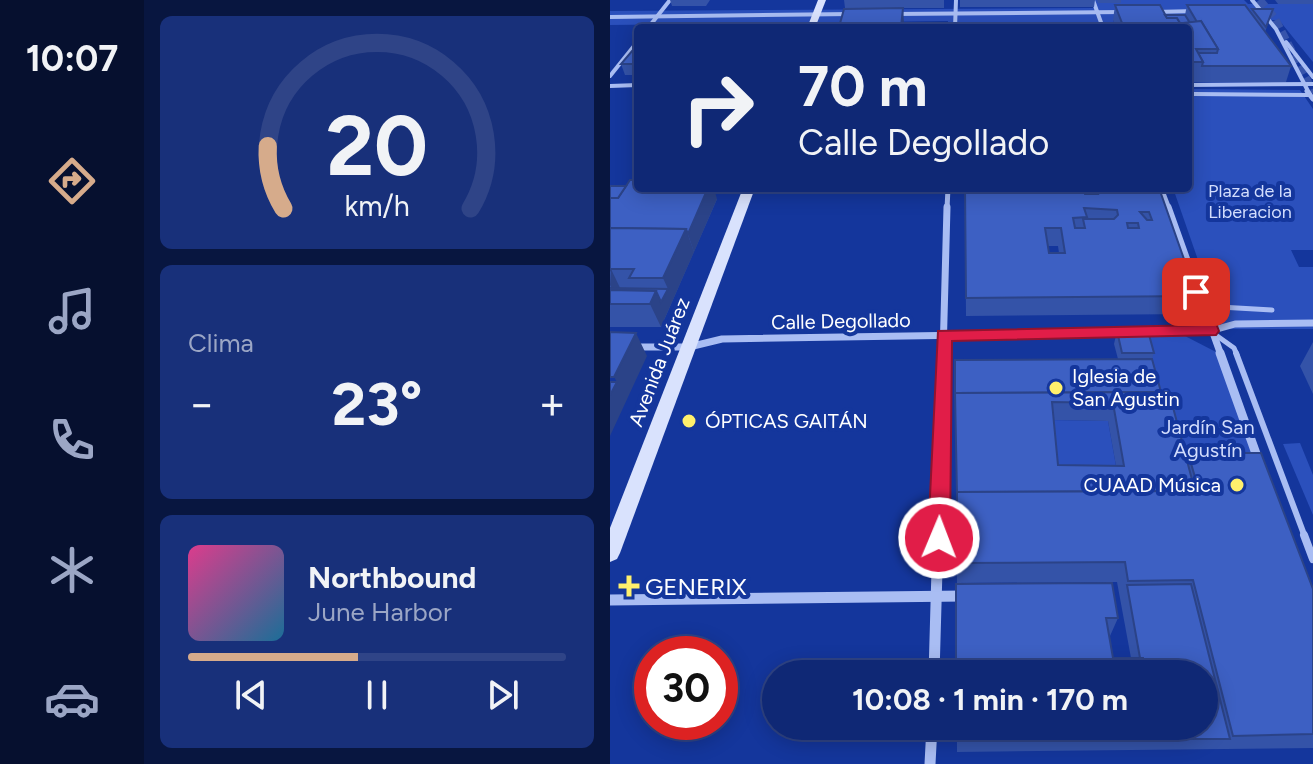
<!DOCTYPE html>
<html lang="es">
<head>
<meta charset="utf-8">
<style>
  :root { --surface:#0f2875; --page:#18307a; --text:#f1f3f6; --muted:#9ba6c5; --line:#2f4487; --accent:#d6ab8b }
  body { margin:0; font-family:Figtree,sans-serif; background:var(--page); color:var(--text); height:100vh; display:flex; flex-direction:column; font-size:30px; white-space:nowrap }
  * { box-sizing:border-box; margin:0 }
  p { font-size:26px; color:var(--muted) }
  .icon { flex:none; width:44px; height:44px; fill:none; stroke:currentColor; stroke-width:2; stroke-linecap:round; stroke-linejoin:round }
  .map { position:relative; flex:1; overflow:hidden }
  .sheet { display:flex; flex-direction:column; gap:16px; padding:16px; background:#081640; width:466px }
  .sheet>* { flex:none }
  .banner { position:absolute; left:24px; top:24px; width:558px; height:168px; border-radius:8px; box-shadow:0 4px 20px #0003,0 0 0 2px var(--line); background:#0f2875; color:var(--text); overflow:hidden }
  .speed { position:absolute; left:24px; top:636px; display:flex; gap:16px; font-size:40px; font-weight:700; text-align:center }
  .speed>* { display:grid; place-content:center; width:104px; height:104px; border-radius:50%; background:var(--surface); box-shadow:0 4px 20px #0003,0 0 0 2px var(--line); line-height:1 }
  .speed .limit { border:12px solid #d22; background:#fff; color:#111 }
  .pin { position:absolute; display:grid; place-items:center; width:68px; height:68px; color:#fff; margin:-34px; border-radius:16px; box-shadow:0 4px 12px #0006 }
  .me { position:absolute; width:88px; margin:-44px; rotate:1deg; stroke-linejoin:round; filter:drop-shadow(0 0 6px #0008) }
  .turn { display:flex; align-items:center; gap:28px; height:168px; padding:0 32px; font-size:36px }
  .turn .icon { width:104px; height:104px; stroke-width:2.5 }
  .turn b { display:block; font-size:56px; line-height:68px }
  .big { font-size:60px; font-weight:700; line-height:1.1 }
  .sheet .card { flex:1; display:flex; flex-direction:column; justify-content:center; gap:12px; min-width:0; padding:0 28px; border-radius:12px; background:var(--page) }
  .sheet .dial { align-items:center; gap:0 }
  .dial svg { height:208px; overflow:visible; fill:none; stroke:var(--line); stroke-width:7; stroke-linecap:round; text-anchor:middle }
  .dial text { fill:var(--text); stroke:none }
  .song { display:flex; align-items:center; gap:24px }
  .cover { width:96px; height:96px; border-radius:12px; background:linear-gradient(135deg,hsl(330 70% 55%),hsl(200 70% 35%)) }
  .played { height:8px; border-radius:4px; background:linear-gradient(90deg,var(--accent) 45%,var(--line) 45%) }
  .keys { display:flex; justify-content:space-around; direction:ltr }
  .heat { display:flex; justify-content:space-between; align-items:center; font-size:44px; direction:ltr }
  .trip { position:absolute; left:152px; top:660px; width:456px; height:80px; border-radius:40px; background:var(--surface); box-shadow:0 4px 20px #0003,0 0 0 2px var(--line); font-weight:700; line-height:80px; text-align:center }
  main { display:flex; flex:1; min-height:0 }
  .dock { display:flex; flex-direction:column; width:144px; justify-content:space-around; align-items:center; background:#06102f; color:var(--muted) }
  .dock .icon { width:56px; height:56px }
  .dock .current { color:var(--accent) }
  .dock b { font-size:36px; color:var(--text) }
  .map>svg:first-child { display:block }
  .green { fill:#2b50bc }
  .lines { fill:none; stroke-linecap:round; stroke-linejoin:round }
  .secondary-tunnel { stroke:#3754ab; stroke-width:9; stroke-dasharray:9 4; stroke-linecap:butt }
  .lane-far3 { stroke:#a9bdf3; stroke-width:4 }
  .lane-far2 { stroke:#a9bdf3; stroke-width:5 }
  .lane-far1 { stroke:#a9bdf3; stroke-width:6 }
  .lane { stroke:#a9bdf3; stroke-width:8 }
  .street-far4 { stroke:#a9bdf3; stroke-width:4 }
  .street-far3 { stroke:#a9bdf3; stroke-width:5 }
  .street-far2 { stroke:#a9bdf3; stroke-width:7 }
  .street-far1 { stroke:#a9bdf3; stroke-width:9 }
  .street { stroke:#a9bdf3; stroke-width:11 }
  .secondary { fill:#d9e2fd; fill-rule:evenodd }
  .wall { fill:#3453a8; fill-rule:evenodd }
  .shaded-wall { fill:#2b4388 }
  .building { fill:#3d60c3; stroke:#2b4388; stroke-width:2; fill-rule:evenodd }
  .route { fill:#e11d48; stroke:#92132f; stroke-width:2 }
  .poi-dot { fill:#fff06c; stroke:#14369c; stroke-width:3 }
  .labels { text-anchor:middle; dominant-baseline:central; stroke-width:8; stroke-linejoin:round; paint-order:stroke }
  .far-park-label { font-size:18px; fill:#d2ddfd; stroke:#14369c }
  .street-label { font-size:20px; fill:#fff; stroke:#14369c }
  .poi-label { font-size:20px; fill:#fff; stroke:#14369c; text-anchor:start }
  .park-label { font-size:20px; fill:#d2ddfd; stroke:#14369c }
  .near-poi-label { font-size:24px; fill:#fff; stroke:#14369c; text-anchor:start }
</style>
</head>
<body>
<main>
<nav class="dock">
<b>10:07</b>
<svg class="icon current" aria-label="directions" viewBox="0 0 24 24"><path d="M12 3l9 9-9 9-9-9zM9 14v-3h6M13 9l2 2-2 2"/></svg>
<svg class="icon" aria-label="music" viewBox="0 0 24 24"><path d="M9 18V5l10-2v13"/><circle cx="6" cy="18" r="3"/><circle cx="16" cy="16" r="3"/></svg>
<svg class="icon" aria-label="phone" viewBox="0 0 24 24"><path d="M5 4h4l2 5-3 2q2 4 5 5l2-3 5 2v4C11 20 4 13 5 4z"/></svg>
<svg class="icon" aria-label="climate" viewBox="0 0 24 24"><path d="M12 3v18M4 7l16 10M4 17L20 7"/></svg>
<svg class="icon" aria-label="car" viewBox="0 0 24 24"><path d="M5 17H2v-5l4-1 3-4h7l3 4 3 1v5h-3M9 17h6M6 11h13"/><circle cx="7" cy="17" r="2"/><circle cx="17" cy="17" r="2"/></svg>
</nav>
<section class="sheet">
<div class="card dial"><svg viewBox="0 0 100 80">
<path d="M14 69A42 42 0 1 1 86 69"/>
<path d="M14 69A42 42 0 0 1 8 45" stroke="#d6ab8b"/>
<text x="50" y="56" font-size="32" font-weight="700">20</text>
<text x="50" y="72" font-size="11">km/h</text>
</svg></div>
<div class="card"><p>Clima</p>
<div class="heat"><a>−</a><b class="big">23°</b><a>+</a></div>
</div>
<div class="card">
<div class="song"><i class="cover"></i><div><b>Northbound</b><p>June Harbor</p></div></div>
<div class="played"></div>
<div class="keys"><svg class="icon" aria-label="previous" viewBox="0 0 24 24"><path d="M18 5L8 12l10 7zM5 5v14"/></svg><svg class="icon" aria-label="pause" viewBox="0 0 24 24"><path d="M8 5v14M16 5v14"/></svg><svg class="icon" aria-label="next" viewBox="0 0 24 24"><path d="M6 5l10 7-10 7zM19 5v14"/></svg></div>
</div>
</section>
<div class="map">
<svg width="703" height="764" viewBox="0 0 703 764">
  <rect width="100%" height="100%" fill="#14369c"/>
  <g class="green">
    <polygon points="481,0 634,0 638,4 703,4 703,62 669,20 503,20 506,28 338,28 338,21 0,25 0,11 484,8"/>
    <polygon points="578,89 690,90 703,109 703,250 681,250 689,267 703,267 703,329 612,329 563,188 578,188"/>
    <polygon points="533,336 575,336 606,352 650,475 569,475"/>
    <polygon points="439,420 498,421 509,483 445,482"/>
    <polygon points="690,443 703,475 703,515 673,444"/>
  </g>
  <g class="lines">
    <polyline class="secondary-tunnel" points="649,0 664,18 703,93"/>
    <polyline class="lane-far3" points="584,94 700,95"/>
    <g class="lane-far2">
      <polyline points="589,294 610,307 662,310"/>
      <polyline points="603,333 624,348 627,355"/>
    </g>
    <polyline class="lane-far1" points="626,353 695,537"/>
    <polyline class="lane" points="694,535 703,559"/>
    <g class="street-far4">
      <polyline points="483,0 493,28"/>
      <polyline points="642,0 666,29 699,93"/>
      <polyline points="544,12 586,11"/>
      <polyline points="284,14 514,12"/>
      <polyline points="0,17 242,14"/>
      <polyline points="38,28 60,0"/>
      <polyline points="345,28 346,0"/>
      <polyline points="676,42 703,77"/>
      <polyline points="0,76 28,41"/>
      <polyline points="578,85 703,84"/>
      <polyline points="0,86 28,85"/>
    </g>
    <g class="street-far3">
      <polyline points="697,91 703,99"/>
      <polyline points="551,188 559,209"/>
      <polyline points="97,190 251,188"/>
      <polyline points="337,209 338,188"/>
    </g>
    <g class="street-far2">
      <polyline points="558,207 611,355"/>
      <polyline points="25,347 79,347 112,339 600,331 625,324 703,323"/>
      <polyline points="333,355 337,207"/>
    </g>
    <g class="street-far1">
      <polyline points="610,353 649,462"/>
      <polyline points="328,537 333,353"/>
    </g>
    <g class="street">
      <polyline points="0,600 355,596"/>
      <polyline points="324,674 328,535"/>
      <polyline points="320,764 322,726"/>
    </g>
    <g class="secondary">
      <polygon points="208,0 216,0 205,28 197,28"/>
      <polygon points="133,188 145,188 10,553 7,559 0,562 0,528"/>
    </g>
  </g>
  <g class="wall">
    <polygon points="60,0 100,0 96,6 62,6"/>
    <polygon points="234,0 334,0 334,8 235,8"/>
    <polygon points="350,0 485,0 484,7 350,7"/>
    <polygon points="487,0 511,0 511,3 488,3"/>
    <polygon points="665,0 703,0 703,4 668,4"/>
    <polygon points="505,5 555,15 575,15 577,5 641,13 642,9 663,9 655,32 681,66 676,82 578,82 578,28 506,28 503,20"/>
    <polygon points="28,44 28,75 15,75 11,64"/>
    <polygon points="0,186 107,199 51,327 0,327"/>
    <path d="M355,188H549L587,296L581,314L356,316ZM438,246H448L449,253H439Z"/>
    <path d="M507,331L544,353L542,359L551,392L576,458L578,453L703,589V748L347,752L346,584L508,618L500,636H499L503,658H521L507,582L347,583L345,360L508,359L504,344ZM443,420L498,421L506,466L448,465Z"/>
    <polygon points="703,342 703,394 690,366"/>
  </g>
  <g class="shaded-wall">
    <polygon points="293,8 294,23 293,28 291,28"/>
    <polygon points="98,188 104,188 107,199 84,252 78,234"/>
    <polygon points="76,229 84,252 51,327 40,304 46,291 58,289 53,278"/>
    <polygon points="1,269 12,292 8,301 0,285"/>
    <polygon points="26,333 37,356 0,436 0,395 7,382 4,377"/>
  </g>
  <g class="building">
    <polygon points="505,5 550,5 557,18 567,18 570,23 563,24 562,28 514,28"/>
    <polygon points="577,5 635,5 681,66 592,66 593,62 588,53 607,53 608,49 591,21 587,22"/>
    <polygon points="293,8 291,27 229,27 234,9"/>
    <polygon points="642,9 663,9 656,27"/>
    <polygon points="555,15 575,15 580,23 570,23 567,18 557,18"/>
    <polygon points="591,21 608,49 586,49 593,62 578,62 578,28 565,28 563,24"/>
    <polygon points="28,44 28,64 11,64"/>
    <polygon points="20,180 28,180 28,188 98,188 78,234 76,229 0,228 0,198 8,198"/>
    <polygon points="0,186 16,186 8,198 0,198"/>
    <path d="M355,188H473L475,194H488L486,188H549L587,296L356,298ZM474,208L507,210L508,215L504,219H473L475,228H465L463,218L477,217ZM530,212H539L542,220H537ZM517,223H528L529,228H518ZM435,228H451L455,253H439Z"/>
    <polygon points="0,228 76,229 53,278 19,278 24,269 1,269 0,271"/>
    <polygon points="0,288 58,289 51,302 46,291 0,290"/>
    <polygon points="0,290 46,291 40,304 0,304"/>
    <polygon points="507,331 538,331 544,353 512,353"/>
    <polygon points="0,332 26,333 4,377 0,377"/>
    <polygon points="542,359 551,392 345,393 345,360"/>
    <polygon points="0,382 7,382 0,395"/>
    <path d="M559,392L585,491L347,492V495L345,393ZM442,402L503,403L514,466L448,465Z"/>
    <polygon points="578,453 651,453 703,589 703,734 623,736 583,580 518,581 515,562 346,563 347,492 589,491"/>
    <polygon points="502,583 508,618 496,618 503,658 533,658 536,674 346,674 346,584"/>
    <polygon points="581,584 620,739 545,739 548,736 546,726 594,726 594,674 536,674 533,658 530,658 517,585"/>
    <polygon points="347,726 546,726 548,736 347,738"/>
  </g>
  <polygon class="route" points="586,287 594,292 609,331 606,335 342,341 340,538 337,545 329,548 321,545 318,538 328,331 590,325 578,292"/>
  <g class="poi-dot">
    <circle cx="446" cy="388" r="8"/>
    <circle cx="79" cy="421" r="8"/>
    <circle cx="627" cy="485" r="8"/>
    <path d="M15 574h8v8h8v8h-8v8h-8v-8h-8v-8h8z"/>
  </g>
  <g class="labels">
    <g class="far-park-label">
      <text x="640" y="191">Plaza de la<tspan x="640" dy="21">Liberacion</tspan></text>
    </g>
    <g class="street-label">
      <text transform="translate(231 321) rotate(-1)">Calle Degollado</text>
      <text transform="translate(49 362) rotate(-69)">Avenida Juárez</text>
    </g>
    <g class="poi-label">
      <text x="462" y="376">Iglesia de<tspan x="462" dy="23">San Agustin</tspan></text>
      <text x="95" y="421">ÓPTICAS GAITÁN</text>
      <text x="611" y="485" text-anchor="end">CUAAD Música</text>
    </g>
    <g class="park-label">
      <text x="598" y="427">Jardín San<tspan x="598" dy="23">Agustín</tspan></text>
    </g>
    <g class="near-poi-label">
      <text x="35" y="586">GENERIX</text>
    </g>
  </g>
</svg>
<div class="speed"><div class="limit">30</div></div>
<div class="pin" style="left:586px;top:292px;background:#d93025"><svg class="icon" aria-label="arrive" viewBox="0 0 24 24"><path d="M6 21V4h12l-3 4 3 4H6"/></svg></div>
<svg class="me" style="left:329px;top:538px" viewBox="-20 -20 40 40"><circle r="17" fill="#e11d48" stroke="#fff" stroke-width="3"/><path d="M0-11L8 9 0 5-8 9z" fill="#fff"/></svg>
<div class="trip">10:08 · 1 min · 170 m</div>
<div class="banner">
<div class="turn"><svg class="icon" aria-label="right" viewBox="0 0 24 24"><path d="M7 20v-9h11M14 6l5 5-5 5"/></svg><div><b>70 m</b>Calle Degollado</div></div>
</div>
</div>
</main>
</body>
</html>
